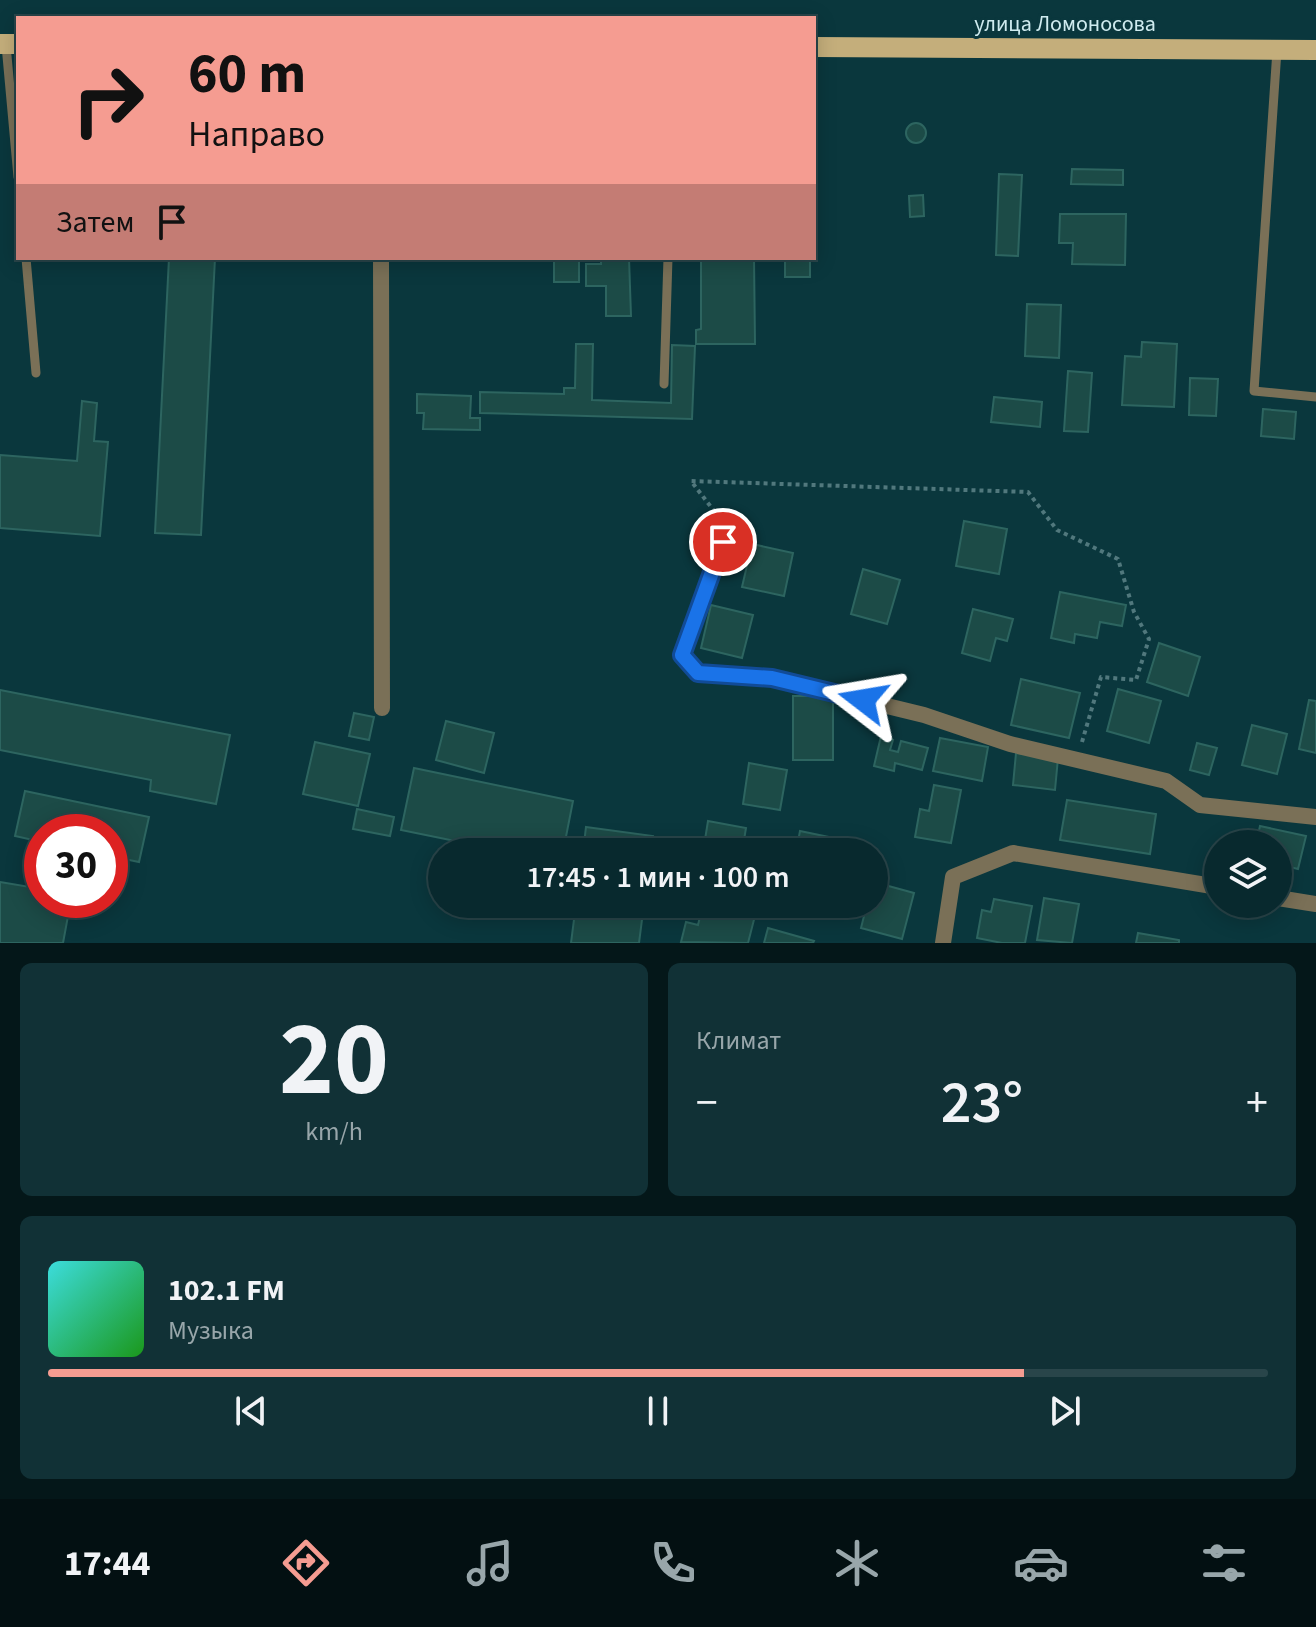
<!DOCTYPE html>
<html lang="ru">
<head>
<meta charset="utf-8">
<style>
  :root { --surface:#08292e; --page:#113136; --text:#f1f3f6; --muted:#98a6aa; --line:#29454a; --accent:#f59c91 }
  body { margin:0; font-family:"Source Sans 3",sans-serif; background:var(--page); color:var(--text); height:100vh; display:flex; flex-direction:column; font-size:30px; white-space:nowrap }
  * { box-sizing:border-box; margin:0 }
  p { font-size:26px; color:var(--muted) }
  .icon { flex:none; width:44px; height:44px; fill:none; stroke:currentColor; stroke-width:2; stroke-linecap:round; stroke-linejoin:round }
  .map { position:relative; height:943px; overflow:hidden }
  .drawer { display:flex; flex-direction:column; gap:20px; padding:20px; background:#041719; flex:1 }
  .drawer>* { flex:none }
  .hud { position:absolute; left:16px; top:16px; width:800px; height:244px; border-radius:0px; box-shadow:0 4px 20px #0003,0 0 0 2px var(--line); background:#f59c91; color:#111; overflow:hidden }
  .buttons { position:absolute; left:1204px; top:830px; display:grid; gap:16px }
  .buttons a { display:grid; place-items:center; width:88px; height:88px; border-radius:50%; background:var(--surface); box-shadow:0 4px 20px #0003,0 0 0 2px var(--line); font-size:40px }
  .speed { position:absolute; left:24px; top:814px; display:flex; gap:16px; font-size:40px; font-weight:700; text-align:center }
  .speed>* { display:grid; place-content:center; width:104px; height:104px; border-radius:50%; background:var(--surface); box-shadow:0 4px 20px #0003,0 0 0 2px var(--line); line-height:1 }
  .speed .limit { border:12px solid #d22; background:#fff; color:#111 }
  .pin { position:absolute; display:grid; place-items:center; width:68px; height:68px; color:#fff; margin:-34px; border:4px solid #fff; border-radius:50%; box-shadow:0 2px 8px #0007 }
  .me { position:absolute; width:88px; margin:-44px; rotate:284deg; stroke-linejoin:round; filter:drop-shadow(0 0 6px #0008) }
  .turn { display:flex; align-items:center; gap:28px; height:168px; padding:0 40px; font-size:36px }
  .turn .icon { width:104px; height:104px; stroke-width:2.5 }
  .turn b { display:block; font-size:56px; line-height:68px }
  .then { display:flex; align-items:center; height:76px; padding:0 40px; background:#0003; gap:16px; font-size:30px }
  .big { font-size:60px; font-weight:600; line-height:1.1 }
  .drawer .tile { flex:1; display:flex; flex-direction:column; justify-content:center; gap:12px; min-width:0; padding:0 28px; border-radius:12px; background:var(--page) }
  .drawer .dial { align-items:center; gap:0 }
  .dial b { font-size:104px; line-height:1 }
  .song { display:flex; align-items:center; gap:24px }
  .cover { width:96px; height:96px; border-radius:12px; background:linear-gradient(135deg,hsl(180 70% 55%),hsl(120 70% 35%)) }
  .played { height:8px; border-radius:4px; background:linear-gradient(90deg,var(--accent) 80%,var(--line) 80%) }
  .keys { display:flex; justify-content:space-around; direction:ltr }
  .heat { display:flex; justify-content:space-between; align-items:center; font-size:44px; direction:ltr }
  .drawer .tiles { flex:1; display:grid; gap:20px; grid-template-columns:1fr 1fr }
  .tile:last-child { grid-column:span 2 }
  .trip { position:absolute; left:428px; top:838px; width:460px; height:80px; border-radius:40px; background:var(--surface); box-shadow:0 4px 20px #0003,0 0 0 2px var(--line); font-weight:600; line-height:80px; text-align:center }
  .menu { display:flex; height:128px; justify-content:space-around; align-items:center; background:#031012; color:var(--muted) }
  .menu .icon { width:56px; height:56px }
  .menu .selected { color:var(--accent) }
  .menu b { font-size:36px; color:var(--text) }
  .map>svg:first-child { display:block }
  .building { fill:#1c4b47; stroke:#2d6560; stroke-width:2 }
  .lines { fill:none; stroke-linecap:round; stroke-linejoin:round }
  .path { stroke:#51787d; stroke-width:4; stroke-dasharray:4 4; stroke-linecap:butt }
  .service { stroke:#7a7057; stroke-width:9 }
  .minor { stroke:#7a7057; stroke-width:16 }
  .primary { stroke:#c4ae7b; stroke-width:20 }
  .route-casing { stroke:#114b97; stroke-width:20 }
  .route { stroke:#1a73e8; stroke-width:14 }
  .labels { text-anchor:middle; dominant-baseline:central; stroke-width:6; stroke-linejoin:round; paint-order:stroke }
  .street-label { font-size:22px; fill:#cfebef; stroke:#0a373d }
</style>
</head>
<body>
<div class="map">
<svg width="1316" height="943" viewBox="0 0 1316 943">
  <rect width="100%" height="100%" fill="#0a373d"/>
  <g class="building">
    <circle cx="916" cy="133" r="10"/>
    <polygon points="1072,169 1123,170 1123,185 1071,184"/>
    <polygon points="999,174 1022,175 1018,256 996,255"/>
    <polygon points="923,195 924,216 910,217 909,196"/>
    <polygon points="1060,214 1126,214 1125,265 1072,264 1073,243 1059,243"/>
    <polygon points="169,258 215,258 201,535 155,533"/>
    <rect x="554" y="258" width="25" height="24"/>
    <polygon points="601,258 629,258 631,316 606,316 606,286 586,286 586,264 601,264"/>
    <polygon points="701,258 754,258 755,344 696,344 696,330 701,329"/>
    <rect x="785" y="258" width="25" height="19"/>
    <polygon points="1027,304 1061,305 1059,358 1025,356"/>
    <polygon points="1142,342 1177,344 1174,407 1122,405 1125,356 1141,357"/>
    <polygon points="576,344 593,344 592,400 671,403 672,345 695,346 692,419 480,413 480,392 564,394 564,388 575,388"/>
    <polygon points="1068,371 1092,373 1088,432 1064,431"/>
    <polygon points="1190,378 1218,379 1216,416 1189,415"/>
    <polygon points="417,394 471,396 470,418 480,418 480,430 423,429 424,413 417,413"/>
    <polygon points="994,397 1042,402 1040,427 991,422"/>
    <polygon points="82,401 97,403 94,441 108,442 100,536 0,528 0,455 77,461"/>
    <polygon points="1263,409 1296,412 1294,439 1261,436"/>
    <polygon points="964,521 1007,529 999,574 956,566"/>
    <polygon points="752,544 793,553 784,596 742,587"/>
    <polygon points="863,569 900,580 887,624 851,614"/>
    <polygon points="1060,592 1126,605 1122,626 1100,622 1097,638 1075,634 1074,643 1051,638"/>
    <polygon points="711,605 753,615 742,658 701,648"/>
    <polygon points="973,609 1013,619 1007,641 996,638 990,661 962,653"/>
    <polygon points="1159,643 1200,657 1188,696 1147,682"/>
    <polygon points="1021,679 1080,693 1069,738 1011,725"/>
    <polygon points="1118,689 1161,701 1149,743 1107,731"/>
    <polygon points="0,690 230,735 216,804 150,791 151,780 0,750"/>
    <rect x="793" y="696" width="40" height="64"/>
    <polygon points="1309,700 1316,701 1316,753 1299,749"/>
    <polygon points="354,713 374,717 369,740 349,736"/>
    <polygon points="446,721 494,733 484,773 436,760"/>
    <polygon points="1252,725 1287,734 1277,774 1242,765"/>
    <polygon points="881,736 893,740 890,750 898,752 901,741 928,748 922,770 895,763 894,771 874,766"/>
    <polygon points="940,738 988,747 982,781 933,771"/>
    <polygon points="315,742 370,754 358,806 303,794"/>
    <polygon points="1197,743 1217,748 1209,775 1190,770"/>
    <polygon points="1016,753 1058,758 1055,790 1013,785"/>
    <polygon points="749,763 787,770 780,810 743,804"/>
    <polygon points="414,768 573,801 563,852 509,852 401,830"/>
    <polygon points="934,785 961,790 951,843 915,837 920,809 929,811"/>
    <polygon points="25,791 149,817 139,862 110,856 110,832 42,832 42,842 15,836"/>
    <polygon points="1067,800 1156,814 1150,854 1060,840"/>
    <polygon points="357,809 394,817 390,836 353,829"/>
    <polygon points="708,821 746,828 742,852 703,852"/>
    <polygon points="1260,826 1306,836 1298,869 1278,864 1278,844 1256,844"/>
    <polygon points="586,827 653,836 651,852 583,852"/>
    <polygon points="800,831 834,838 831,852 796,852"/>
    <polygon points="0,882 42,889 42,900 71,900 63,943 0,943"/>
    <polygon points="874,882 914,893 902,939 861,928 867,904 874,904"/>
    <polygon points="1044,898 1079,904 1072,943 1037,940"/>
    <polygon points="994,899 1032,906 1025,943 1002,943 977,938 982,910 991,912"/>
    <polygon points="576,904 644,904 639,943 571,943"/>
    <polygon points="703,904 758,904 748,943 681,942 686,922 698,925"/>
    <polygon points="768,928 814,941 813,943 764,943"/>
    <polygon points="1138,933 1179,940 1179,943 1136,943"/>
  </g>
  <g class="lines">
    <polyline class="path" points="720,527 718,516 691,481 1028,492 1057,530 1118,559 1134,612 1149,639 1136,680 1101,677 1082,742"/>
    <g class="service">
      <polyline points="6,45 18,177"/>
      <polyline points="1277,50 1254,391 1316,397"/>
      <polyline points="26,258 36,373"/>
      <polyline points="664,384 668,258"/>
    </g>
    <g class="minor">
      <polyline points="381,258 382,708"/>
      <polyline points="723,542 682,655 698,673 772,678 924,715 1010,744 1166,781 1200,805 1316,817"/>
      <polyline points="1278,898 1316,904"/>
      <polyline points="943,943 953,877 1013,853 1218,887"/>
    </g>
    <g class="primary">
      <polyline points="0,44 18,44"/>
      <polyline points="814,47 1316,50"/>
    </g>
  </g>
  <g class="lines">
    <defs>
      <polyline id="route" points="723,542 682,655 698,673 772,678 863,700"/>
    </defs>
    <use href="#route" class="route-casing"/>
    <use href="#route" class="route"/>
  </g>
  <g class="labels">
    <g class="street-label">
      <text x="1065" y="24">улица Ломоносова</text>
    </g>
  </g>
</svg>
<div class="buttons">
<a><svg class="icon" aria-label="layers" viewBox="0 0 24 24"><path d="M12 4l9 5-9 5-9-5zM3 14l9 5 9-5"/></svg></a>
</div>
<div class="speed"><div class="limit">30</div></div>
<div class="pin" style="left:723px;top:542px;background:#d93025"><svg class="icon" aria-label="arrive" viewBox="0 0 24 24"><path d="M6 21V4h12l-3 4 3 4H6"/></svg></div>
<svg class="me" style="left:863px;top:700px" viewBox="-20 -20 40 40"><path d="M0-17L14 15 0 8-14 15z" fill="#1a73e8" stroke="#fff" stroke-width="4"/></svg>
<div class="trip">17:45 · 1 мин · 100 m</div>
<div class="hud">
<div class="turn"><svg class="icon" aria-label="right" viewBox="0 0 24 24"><path d="M7 20v-9h11M14 6l5 5-5 5"/></svg><div><b>60 m</b>Направо</div></div>
<div class="then">Затем<svg class="icon" aria-label="arrive" viewBox="0 0 24 24"><path d="M6 21V4h12l-3 4 3 4H6"/></svg></div>
</div>
</div>
<section class="drawer">
<div class="tiles">
<div class="tile dial"><b>20</b><p>km/h</p></div>
<div class="tile"><p>Климат</p>
<div class="heat"><a>−</a><b class="big">23°</b><a>+</a></div>
</div>
<div class="tile">
<div class="song"><i class="cover"></i><div><b>102.1 FM</b><p>Музыка</p></div></div>
<div class="played"></div>
<div class="keys"><svg class="icon" aria-label="previous" viewBox="0 0 24 24"><path d="M18 5L8 12l10 7zM5 5v14"/></svg><svg class="icon" aria-label="pause" viewBox="0 0 24 24"><path d="M8 5v14M16 5v14"/></svg><svg class="icon" aria-label="next" viewBox="0 0 24 24"><path d="M6 5l10 7-10 7zM19 5v14"/></svg></div>
</div>
</div>
</section>
<nav class="menu">
<b>17:44</b>
<svg class="icon selected" aria-label="directions" viewBox="0 0 24 24"><path d="M12 3l9 9-9 9-9-9zM9 14v-3h6M13 9l2 2-2 2"/></svg>
<svg class="icon" aria-label="music" viewBox="0 0 24 24"><path d="M9 18V5l10-2v13"/><circle cx="6" cy="18" r="3"/><circle cx="16" cy="16" r="3"/></svg>
<svg class="icon" aria-label="phone" viewBox="0 0 24 24"><path d="M5 4h4l2 5-3 2q2 4 5 5l2-3 5 2v4C11 20 4 13 5 4z"/></svg>
<svg class="icon" aria-label="climate" viewBox="0 0 24 24"><path d="M12 3v18M4 7l16 10M4 17L20 7"/></svg>
<svg class="icon" aria-label="car" viewBox="0 0 24 24"><path d="M5 17H2v-5l4-1 3-4h7l3 4 3 1v5h-3M9 17h6M6 11h13"/><circle cx="7" cy="17" r="2"/><circle cx="17" cy="17" r="2"/></svg>
<svg class="icon" aria-label="filters" viewBox="0 0 24 24"><path d="M4 7h16M4 17h16"/><circle cx="9" cy="7" r="2"/><circle cx="15" cy="17" r="2"/></svg>
</nav>
</body>
</html>
